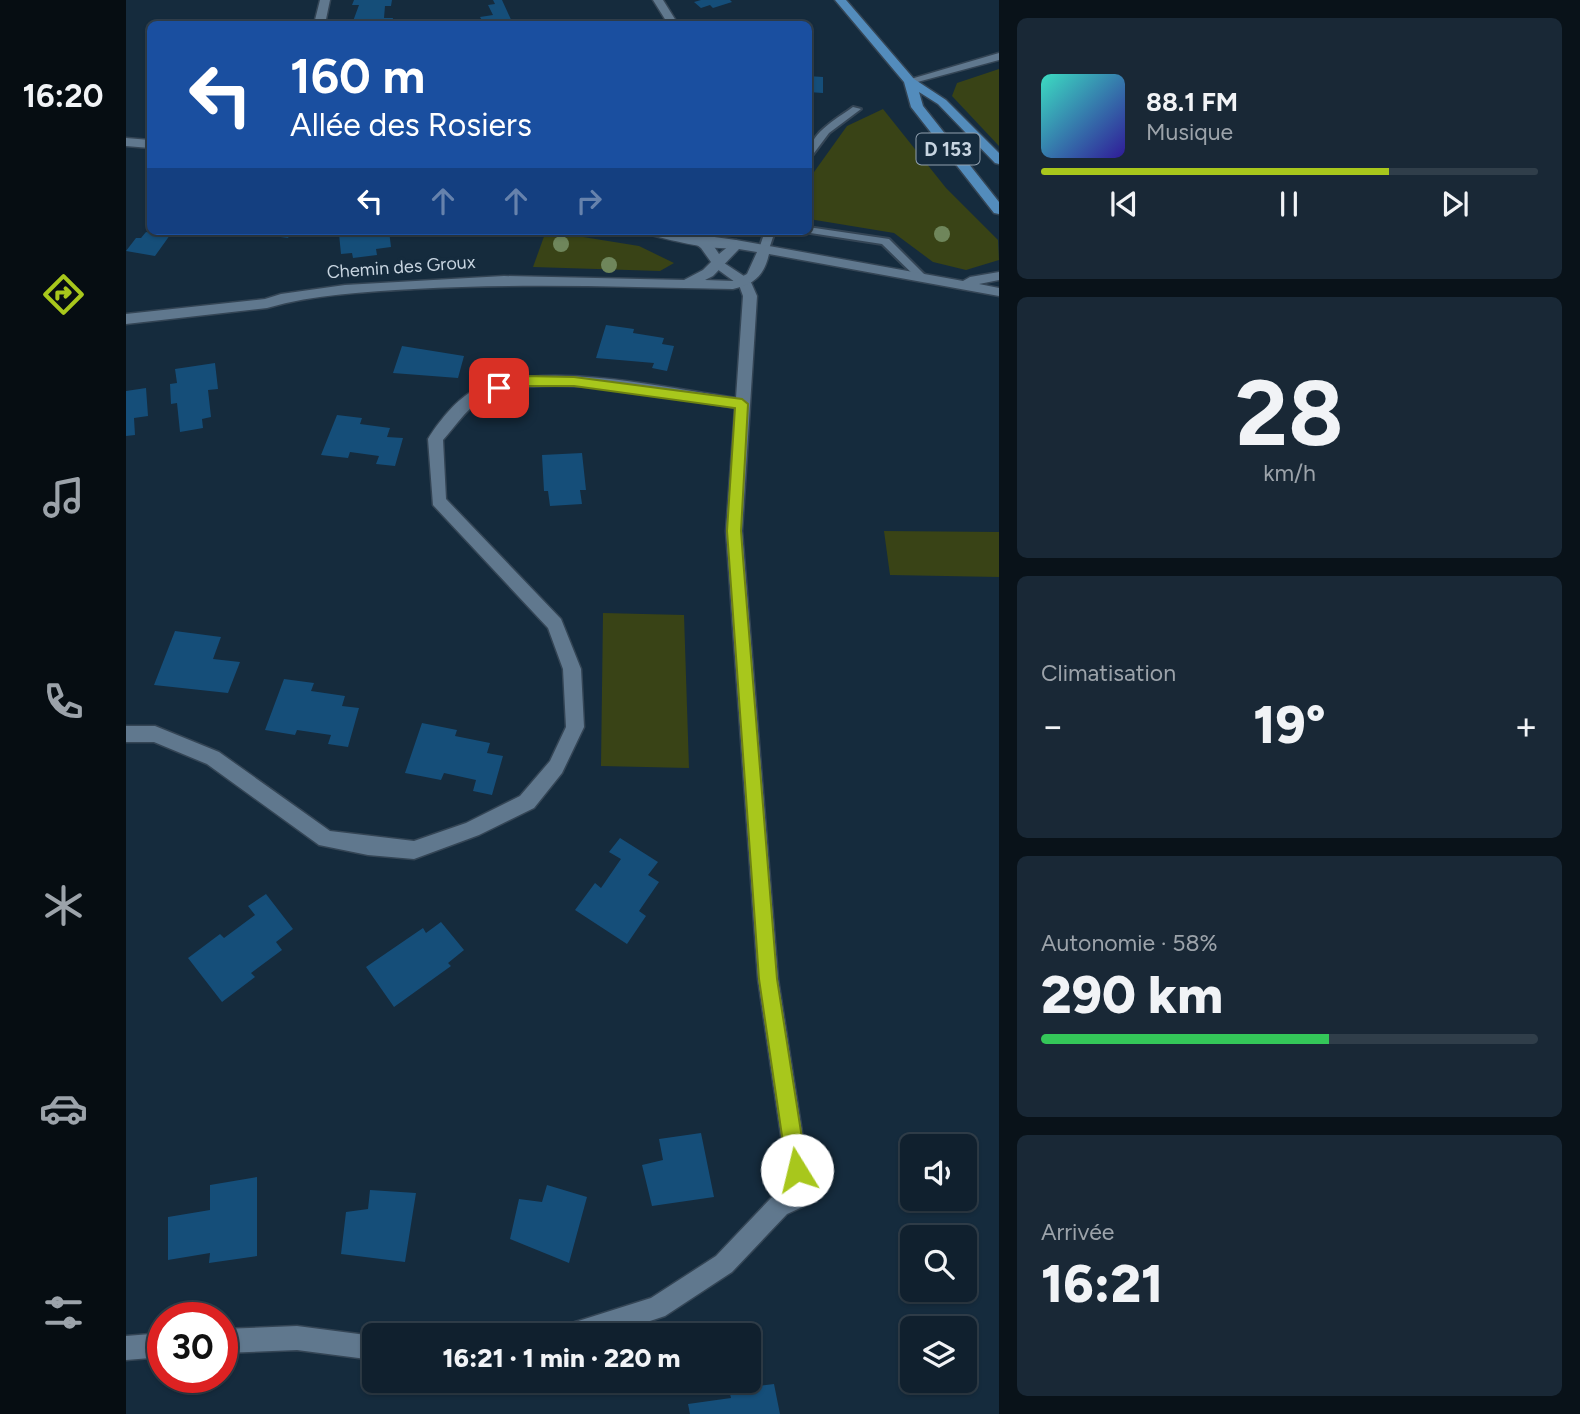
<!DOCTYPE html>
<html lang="fr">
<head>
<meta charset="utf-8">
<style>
  :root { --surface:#10202e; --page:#192836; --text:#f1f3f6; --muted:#9ca3aa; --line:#303e4a; --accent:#a8c71c }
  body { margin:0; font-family:Figtree,sans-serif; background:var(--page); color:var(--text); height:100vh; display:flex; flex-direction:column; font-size:26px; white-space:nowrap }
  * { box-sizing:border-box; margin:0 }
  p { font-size:23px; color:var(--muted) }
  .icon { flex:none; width:38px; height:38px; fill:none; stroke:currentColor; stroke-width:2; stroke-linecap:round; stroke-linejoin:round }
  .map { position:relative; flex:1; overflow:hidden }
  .drawer { display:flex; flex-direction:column; gap:18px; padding:18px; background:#091219; width:581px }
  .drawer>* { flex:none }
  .guide { position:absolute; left:21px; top:21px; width:665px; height:214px; border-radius:10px; box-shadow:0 2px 5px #0004,0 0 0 2px var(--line); background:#1a4fa0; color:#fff; overflow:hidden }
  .tools { position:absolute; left:774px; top:1134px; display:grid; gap:14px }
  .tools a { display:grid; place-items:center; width:77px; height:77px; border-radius:10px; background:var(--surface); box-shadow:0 2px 5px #0004,0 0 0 2px var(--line); font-size:35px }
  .speed { position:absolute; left:21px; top:1302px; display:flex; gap:14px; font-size:35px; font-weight:700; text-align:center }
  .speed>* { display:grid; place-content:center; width:91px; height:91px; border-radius:50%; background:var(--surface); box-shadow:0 2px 5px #0004,0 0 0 2px var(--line); line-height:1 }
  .speed .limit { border:10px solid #d22; background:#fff; color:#111 }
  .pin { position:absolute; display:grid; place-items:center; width:60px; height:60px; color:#fff; margin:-30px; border-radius:14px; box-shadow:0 4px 10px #0006 }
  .me { position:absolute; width:77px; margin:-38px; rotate:351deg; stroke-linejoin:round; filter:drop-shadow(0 0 5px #0008) }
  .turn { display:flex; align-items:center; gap:24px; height:147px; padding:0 28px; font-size:32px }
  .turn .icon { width:91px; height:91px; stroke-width:2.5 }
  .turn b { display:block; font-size:49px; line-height:60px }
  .lanes { display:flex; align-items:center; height:66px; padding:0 28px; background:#0003; justify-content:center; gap:35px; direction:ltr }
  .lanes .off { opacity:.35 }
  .big { font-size:52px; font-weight:800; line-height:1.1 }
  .drawer .card { flex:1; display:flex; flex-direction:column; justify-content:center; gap:10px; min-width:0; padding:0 24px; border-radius:10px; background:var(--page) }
  .drawer .dial { align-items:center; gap:0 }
  .dial b { font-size:91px; line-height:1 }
  .song { display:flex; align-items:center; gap:21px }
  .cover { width:84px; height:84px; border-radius:10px; background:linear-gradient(135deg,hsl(170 70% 55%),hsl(250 70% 35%)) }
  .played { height:7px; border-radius:4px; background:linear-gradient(90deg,var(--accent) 70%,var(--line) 70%) }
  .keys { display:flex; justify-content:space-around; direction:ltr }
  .heat { display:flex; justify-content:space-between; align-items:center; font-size:38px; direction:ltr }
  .charge { height:10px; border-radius:5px; background:linear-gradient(90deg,#34c759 58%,var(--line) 0) }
  .trip { position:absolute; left:236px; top:1323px; width:399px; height:70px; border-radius:10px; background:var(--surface); box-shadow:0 2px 5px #0004,0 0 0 2px var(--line); font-weight:800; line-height:70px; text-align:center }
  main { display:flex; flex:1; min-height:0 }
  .tab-bar { display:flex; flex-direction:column; width:126px; justify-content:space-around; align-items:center; background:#060d12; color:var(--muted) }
  .tab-bar .icon { width:49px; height:49px }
  .tab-bar .selected { color:var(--accent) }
  .tab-bar b { font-size:32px; color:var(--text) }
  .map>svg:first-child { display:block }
  .green { fill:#394316 }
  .building { fill:#154e79 }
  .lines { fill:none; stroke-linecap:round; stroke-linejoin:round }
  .service-casing { stroke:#344555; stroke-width:4 }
  .minor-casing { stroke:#344555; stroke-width:3 }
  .tertiary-casing { stroke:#344555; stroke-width:3 }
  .primary-casing { stroke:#344555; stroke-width:3 }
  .service { fill:#60788e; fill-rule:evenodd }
  .minor { fill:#60788e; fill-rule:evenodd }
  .tertiary { fill:#60788e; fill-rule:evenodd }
  .primary { fill:#538cbc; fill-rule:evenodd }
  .tree { fill:#6f865b }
  .route { fill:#a8c71c; stroke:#6d8112; stroke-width:2 }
  .labels { text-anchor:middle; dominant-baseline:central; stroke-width:7; stroke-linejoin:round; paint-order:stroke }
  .far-street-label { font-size:18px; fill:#c7d4e0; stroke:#152b3d }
  .shield { fill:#152b3d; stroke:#92a1af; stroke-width:2 }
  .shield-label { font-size:19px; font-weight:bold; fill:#c7d4e0 }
</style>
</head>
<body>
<main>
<nav class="tab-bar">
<b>16:20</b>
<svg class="icon selected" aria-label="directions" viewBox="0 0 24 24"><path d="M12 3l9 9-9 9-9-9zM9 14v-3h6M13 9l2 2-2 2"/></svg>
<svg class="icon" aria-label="music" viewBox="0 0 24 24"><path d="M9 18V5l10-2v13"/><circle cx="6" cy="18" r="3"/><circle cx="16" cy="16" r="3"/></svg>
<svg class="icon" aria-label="phone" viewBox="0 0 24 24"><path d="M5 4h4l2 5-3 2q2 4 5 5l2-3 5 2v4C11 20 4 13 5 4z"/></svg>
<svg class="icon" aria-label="climate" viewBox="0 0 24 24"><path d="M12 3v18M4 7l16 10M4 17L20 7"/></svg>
<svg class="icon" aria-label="car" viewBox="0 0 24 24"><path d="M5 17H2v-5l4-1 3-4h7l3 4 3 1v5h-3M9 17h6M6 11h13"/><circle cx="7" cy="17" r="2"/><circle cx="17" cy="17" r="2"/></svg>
<svg class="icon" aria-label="filters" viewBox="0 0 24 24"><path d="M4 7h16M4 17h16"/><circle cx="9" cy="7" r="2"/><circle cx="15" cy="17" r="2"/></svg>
</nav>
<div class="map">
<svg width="873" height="1414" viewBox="0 0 873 1414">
  <rect width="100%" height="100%" fill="#152b3d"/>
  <g class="green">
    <polygon points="873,69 873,146 826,96 831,83"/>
    <polygon points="757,109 820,188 872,240 873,260 840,270 807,262 768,233 683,219 683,179 721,126"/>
    <polygon points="420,231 513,246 548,263 534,271 407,267"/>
    <polygon points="758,531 873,532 873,577 764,575"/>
    <polygon points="477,613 558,615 563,768 475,766"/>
  </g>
  <g class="building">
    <polygon points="228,0 266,0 265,6 259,6 258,18 267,18 266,24 226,24 233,5 226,5"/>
    <polygon points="367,0 376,0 387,24 358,24 354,17 367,15 362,5 369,4"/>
    <polygon points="575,0 604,0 606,2 587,8 584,5 575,8 568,2"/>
    <polygon points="123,19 156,19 154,24 121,24"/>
    <polygon points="682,76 697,77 697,93 682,92"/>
    <polygon points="143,231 166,231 162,238 140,235"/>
    <polygon points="236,231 263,231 265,247 250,249 251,255 227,258 226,253 215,254 213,234"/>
    <polygon points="20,232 44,235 29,256 0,251 10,238 15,238"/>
    <polygon points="480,325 508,329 507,333 538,338 536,344 548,346 541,371 526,368 528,363 470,358"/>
    <polygon points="276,346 338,356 332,378 267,373"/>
    <polygon points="89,363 92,389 82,390 85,417 76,419 77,428 54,432 51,403 45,404 44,384 51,383 49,369"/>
    <polygon points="20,388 22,416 8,418 9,435 0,436 0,391"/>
    <polygon points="211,415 236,418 234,424 264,428 261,437 277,438 269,466 250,464 253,456 224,452 222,458 195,455"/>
    <polygon points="456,453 460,490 454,490 456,504 424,506 422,491 418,491 416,455"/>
    <polygon points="49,631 95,637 87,659 114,662 102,693 28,685"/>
    <polygon points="158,679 188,683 185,691 219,696 216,706 233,708 222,747 202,744 205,735 171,730 169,735 139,730"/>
    <polygon points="296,723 331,730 329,736 364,743 361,753 377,756 366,795 347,791 350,780 318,773 315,780 279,773"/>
    <polygon points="494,838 532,862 522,875 533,882 513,911 520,916 501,944 449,910 469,883 475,888 495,859 483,852"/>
    <polygon points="140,894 167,929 150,942 156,950 125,973 129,977 96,1002 62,958 94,934 98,938 129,915 122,906"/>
    <polygon points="315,922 338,950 322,963 325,966 268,1007 240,967 297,928 300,933"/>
    <polygon points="575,1133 588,1197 526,1206 516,1165 537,1160 533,1139"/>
    <polygon points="131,1177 131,1256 83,1263 84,1253 42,1260 42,1217 84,1210 84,1185"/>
    <polygon points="421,1185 461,1197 443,1263 384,1239 393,1199 416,1202"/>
    <polygon points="244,1190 290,1193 279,1262 215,1254 220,1212 242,1209"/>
    <polygon points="648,1384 654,1414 564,1414 562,1404 605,1398 603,1390"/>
  </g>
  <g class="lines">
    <defs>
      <g id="service">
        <path d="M727,107L735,109L703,133L685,157L682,158C682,134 709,120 727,107Z"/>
        <polygon points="682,227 763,239 802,278 797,281 793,280 756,244 678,232 682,231"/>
        <polygon points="639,231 649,231 643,249 638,252 633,249"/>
      </g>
      <g id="minor">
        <polygon points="194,0 204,0 199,24 188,24"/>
        <polygon points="527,0 537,0 552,24 542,24"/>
        <polygon points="873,53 873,60 784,84 778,81"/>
        <polygon points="0,138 24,140 24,148 0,146"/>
        <path d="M520,231H545L610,240L617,244C603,256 540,239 521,234Z"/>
        <path d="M592,259L624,280L631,296L616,531L652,979L686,1196L683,1204L661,1214L606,1272L539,1316L482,1335H434L438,1327L446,1323L525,1298L590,1256L645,1198L663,1190L632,979L600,531L609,408C549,399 405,367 353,401C339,411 328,428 317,440L320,499L435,619L455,669L458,727L436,773L408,808L353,835L288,859L242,855L193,845L81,764L28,742H0V726H29L93,752L204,831L288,841L340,823L394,796L424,761L440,727L437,669L422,628L307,505L302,439C311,424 329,401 345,392C409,357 539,388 610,398L617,296L613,285L587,266V260Z"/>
        <polygon points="171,1326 248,1336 248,1360 171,1350 96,1353 96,1329"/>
        <polygon points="37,1333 37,1357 0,1360 0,1336"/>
      </g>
      <path id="tertiary" d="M573,237L585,242L593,254L610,240L837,281L844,277L873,272V280L853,284L873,288V296L643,254C638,276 628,284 607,289C500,287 395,283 288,289C239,292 189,294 141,308L0,324V314L139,299L155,294L219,285L378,276L558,280L577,270L585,262L575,248L566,241ZM613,249L631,252L621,274L607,281L579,280L587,276Z"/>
      <polygon id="primary" points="709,0 720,0 788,79 820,100 873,153 873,164 869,163 812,104 793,92 797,106 873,202 873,214 868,213 785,107 778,82"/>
    </defs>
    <use href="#service" class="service-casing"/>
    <use href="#minor" class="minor-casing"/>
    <use href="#tertiary" class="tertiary-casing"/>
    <use href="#primary" class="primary-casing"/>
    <use href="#service" class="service"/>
    <use href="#minor" class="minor"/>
    <use href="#tertiary" class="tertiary"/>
    <use href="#primary" class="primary"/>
  </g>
  <g class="tree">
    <circle cx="816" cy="234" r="8"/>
    <circle cx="435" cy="244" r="8"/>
    <circle cx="483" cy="265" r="8"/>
  </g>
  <polygon class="route" points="396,376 448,377 616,399 622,404 615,531 617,558 651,979 681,1170 678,1177 671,1180 664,1177 661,1170 633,979 603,558 601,531 609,408 448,386 397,386 373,393 367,388 369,385"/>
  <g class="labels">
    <g class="far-street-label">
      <text transform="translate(275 267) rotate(-4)">Chemin des Groux</text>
    </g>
    <rect class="shield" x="790.5" y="133.5" width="63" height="31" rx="5"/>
    <g class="shield-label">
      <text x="822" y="149">D 153</text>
    </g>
  </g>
</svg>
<div class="tools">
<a><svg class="icon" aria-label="sound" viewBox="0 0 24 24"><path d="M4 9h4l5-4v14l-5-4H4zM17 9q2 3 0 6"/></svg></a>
<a><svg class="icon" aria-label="search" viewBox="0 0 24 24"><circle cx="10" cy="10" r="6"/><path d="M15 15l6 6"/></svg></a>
<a><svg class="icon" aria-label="layers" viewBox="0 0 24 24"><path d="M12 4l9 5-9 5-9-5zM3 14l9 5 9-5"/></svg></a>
</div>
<div class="speed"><div class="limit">30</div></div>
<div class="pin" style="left:373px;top:388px;background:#d93025"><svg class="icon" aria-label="arrive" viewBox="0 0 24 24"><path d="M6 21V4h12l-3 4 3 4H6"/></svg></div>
<svg class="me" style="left:671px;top:1170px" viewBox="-20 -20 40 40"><circle r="19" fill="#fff"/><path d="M0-13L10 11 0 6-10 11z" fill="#a8c71c"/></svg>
<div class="trip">16:21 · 1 min · 220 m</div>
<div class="guide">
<div class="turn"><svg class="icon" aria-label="left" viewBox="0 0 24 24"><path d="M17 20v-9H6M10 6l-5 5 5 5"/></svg><div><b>160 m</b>Allée des Rosiers</div></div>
<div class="lanes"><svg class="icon" aria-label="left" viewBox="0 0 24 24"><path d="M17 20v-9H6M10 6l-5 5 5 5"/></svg><svg class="icon off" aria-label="ahead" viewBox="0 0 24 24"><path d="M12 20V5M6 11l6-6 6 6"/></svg><svg class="icon off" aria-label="ahead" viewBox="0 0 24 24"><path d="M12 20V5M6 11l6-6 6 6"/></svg><svg class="icon off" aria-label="right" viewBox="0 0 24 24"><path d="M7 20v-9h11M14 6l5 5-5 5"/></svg></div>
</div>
</div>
<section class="drawer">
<div class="card">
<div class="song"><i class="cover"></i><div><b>88.1 FM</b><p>Musique</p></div></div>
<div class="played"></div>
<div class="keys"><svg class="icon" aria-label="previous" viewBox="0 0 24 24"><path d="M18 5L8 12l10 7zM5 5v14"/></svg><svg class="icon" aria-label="pause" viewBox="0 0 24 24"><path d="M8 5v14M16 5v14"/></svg><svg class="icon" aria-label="next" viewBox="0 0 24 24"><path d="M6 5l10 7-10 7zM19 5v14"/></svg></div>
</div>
<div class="card dial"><b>28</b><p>km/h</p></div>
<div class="card"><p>Climatisation</p>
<div class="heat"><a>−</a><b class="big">19°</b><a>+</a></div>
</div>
<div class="card"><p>Autonomie · 58%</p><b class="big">290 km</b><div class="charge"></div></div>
<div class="card"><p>Arrivée</p><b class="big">16:21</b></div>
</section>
</main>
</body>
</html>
